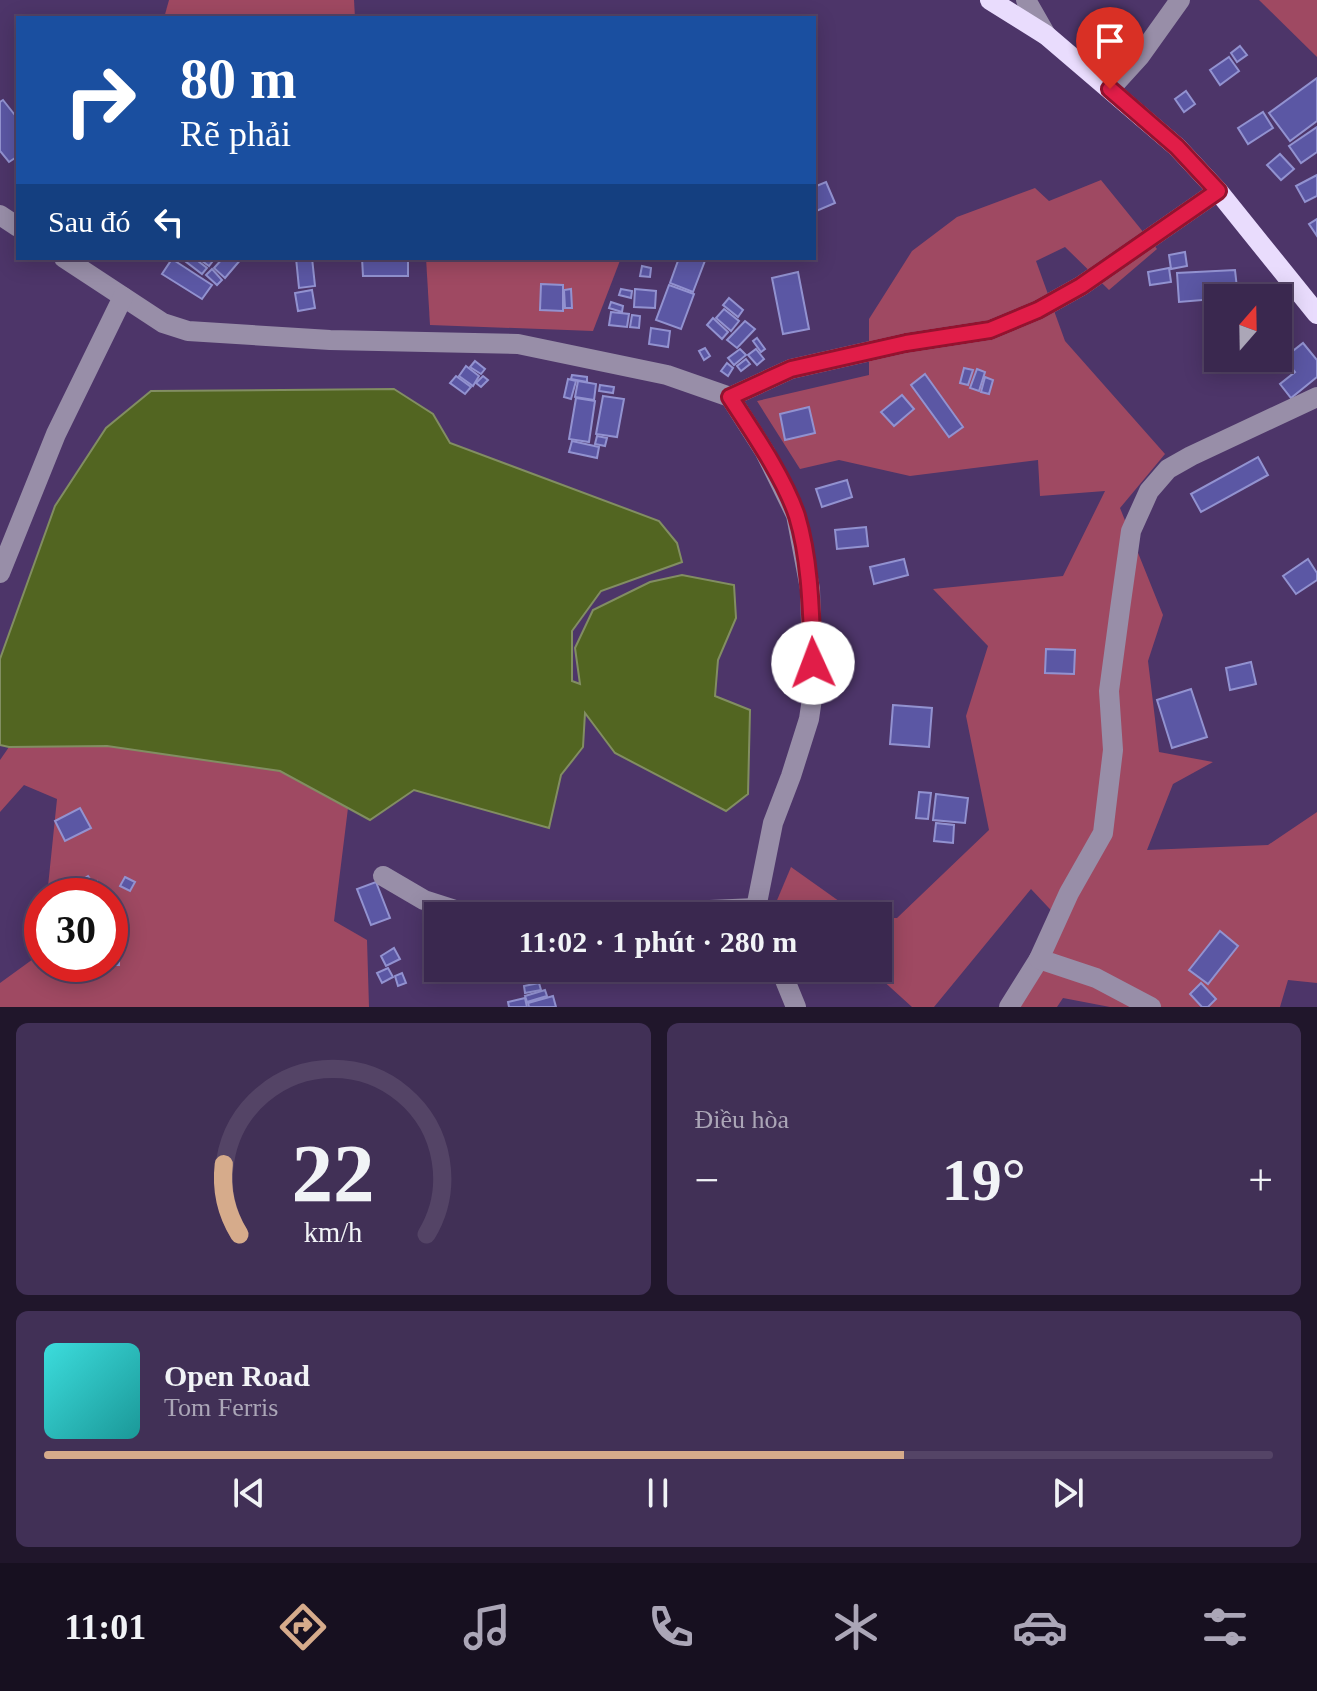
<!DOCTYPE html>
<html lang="vi">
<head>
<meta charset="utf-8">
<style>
  :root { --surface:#3a284f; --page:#413056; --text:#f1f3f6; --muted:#aba6b7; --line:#544466; --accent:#d6ab8b }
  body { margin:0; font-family:Georgia,serif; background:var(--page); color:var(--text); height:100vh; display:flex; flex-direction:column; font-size:30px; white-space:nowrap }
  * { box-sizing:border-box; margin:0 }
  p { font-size:26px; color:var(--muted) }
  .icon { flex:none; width:44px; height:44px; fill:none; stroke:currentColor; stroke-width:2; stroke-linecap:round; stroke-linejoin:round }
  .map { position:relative; height:1007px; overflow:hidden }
  .details { display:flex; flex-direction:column; gap:16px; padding:16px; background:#20162b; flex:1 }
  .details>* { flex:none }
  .banner { position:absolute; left:16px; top:16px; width:800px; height:244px; border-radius:0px; box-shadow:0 4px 20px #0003,0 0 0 2px var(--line); background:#1a4fa0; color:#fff; overflow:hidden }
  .needle { width:52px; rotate:20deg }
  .fabs { position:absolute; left:1204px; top:284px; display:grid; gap:16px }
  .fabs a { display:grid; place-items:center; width:88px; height:88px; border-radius:0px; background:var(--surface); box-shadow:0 4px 20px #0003,0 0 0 2px var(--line); font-size:40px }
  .speed { position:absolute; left:24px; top:878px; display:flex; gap:16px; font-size:40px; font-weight:700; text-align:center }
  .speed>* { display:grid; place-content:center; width:104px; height:104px; border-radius:50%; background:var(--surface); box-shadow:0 4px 20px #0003,0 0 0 2px var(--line); line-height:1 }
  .speed .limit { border:12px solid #d22; background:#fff; color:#111 }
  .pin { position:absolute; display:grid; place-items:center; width:68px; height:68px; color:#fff; margin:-82px -34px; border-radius:50% 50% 50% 0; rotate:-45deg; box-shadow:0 0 8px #0007 }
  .pin .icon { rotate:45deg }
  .me { position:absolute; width:88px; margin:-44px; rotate:358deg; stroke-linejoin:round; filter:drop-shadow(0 0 6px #0008) }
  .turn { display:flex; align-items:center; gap:28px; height:168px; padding:0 32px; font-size:36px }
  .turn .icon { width:104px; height:104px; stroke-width:2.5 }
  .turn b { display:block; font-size:56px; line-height:68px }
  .then { display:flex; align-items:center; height:76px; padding:0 32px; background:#0003; gap:16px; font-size:30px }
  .big { font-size:60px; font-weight:700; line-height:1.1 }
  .details .card { flex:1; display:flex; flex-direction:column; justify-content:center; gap:12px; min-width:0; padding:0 28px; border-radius:12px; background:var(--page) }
  .details .dial { align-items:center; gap:0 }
  .dial svg { height:208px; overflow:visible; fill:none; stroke:var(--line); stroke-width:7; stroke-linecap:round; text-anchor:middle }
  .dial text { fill:var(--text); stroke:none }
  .song { display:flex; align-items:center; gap:24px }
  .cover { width:96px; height:96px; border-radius:12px; background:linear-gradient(135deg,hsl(180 70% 55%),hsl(180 70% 35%)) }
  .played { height:8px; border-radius:4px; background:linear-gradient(90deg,var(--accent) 70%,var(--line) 70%) }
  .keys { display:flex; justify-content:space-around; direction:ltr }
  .heat { display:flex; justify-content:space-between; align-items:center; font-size:44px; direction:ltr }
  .details .tiles { flex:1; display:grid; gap:16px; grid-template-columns:1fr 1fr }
  .card:last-child { grid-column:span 2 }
  .trip { position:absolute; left:424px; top:902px; width:468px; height:80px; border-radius:0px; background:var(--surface); box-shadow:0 4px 20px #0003,0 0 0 2px var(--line); font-weight:700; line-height:80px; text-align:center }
  .tabs { display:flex; height:128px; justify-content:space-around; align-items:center; background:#171020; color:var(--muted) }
  .tabs .icon { width:56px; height:56px }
  .tabs .selected { color:var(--accent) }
  .tabs b { font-size:36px; color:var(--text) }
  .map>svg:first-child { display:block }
  .green { fill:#9f4962 }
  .water { fill:#526521; stroke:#828e62; stroke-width:2 }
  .building { fill:#5b57a4; stroke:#9292d0; stroke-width:2 }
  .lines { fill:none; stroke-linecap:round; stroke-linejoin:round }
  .minor { stroke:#988ea8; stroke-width:20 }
  .major { stroke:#e9dcfd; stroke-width:20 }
  .route-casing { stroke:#92132f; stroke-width:20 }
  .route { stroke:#e11d48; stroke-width:14 }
</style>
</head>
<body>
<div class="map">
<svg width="1317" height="1007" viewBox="0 0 1317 1007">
  <rect width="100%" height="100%" fill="#4d3569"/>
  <g class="green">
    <polygon points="169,0 354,0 355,18 164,18"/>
    <polygon points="1259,0 1317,0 1317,57"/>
    <polygon points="1101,180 1157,249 1109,290 1065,247 1036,261 1065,341 1165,454 1120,508 1163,615 1148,661 1159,752 1213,762 1173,784 1147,850 1268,845 1317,812 1317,983 1288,980 1280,1007 1110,1007 1063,998 1057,1007 1015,1007 1064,924 1031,889 934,1007 912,1007 869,968 878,968 878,918 897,918 989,830 966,716 988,646 933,589 1063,576 1105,491 1040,496 1038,460 910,476 839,460 800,469 757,401 869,375 869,319 912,251 957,217 1035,188 1049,201"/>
    <polygon points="426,258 621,258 593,331 430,325"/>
    <polygon points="107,746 280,771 348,808 334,921 367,940 369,1007 0,1007 0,983 40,954 42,936 42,964 110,964 110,896 47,896 57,799 24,785 0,812 0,760 9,747"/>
    <polygon points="791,867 860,916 791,916 775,905"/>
  </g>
  <polygon class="water" points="394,389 433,414 450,443 659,521 677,543 682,562 601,591 572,631 572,681 580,684 575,648 593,610 650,582 682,575 734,585 736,618 718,660 715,696 750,710 748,794 726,811 615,753 585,713 583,747 561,775 549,828 414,790 370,820 280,771 107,746 9,747 0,745 0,659 55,506 106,428 151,391"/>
  <g class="building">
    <polygon points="1240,46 1247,55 1237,62 1231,53"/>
    <polygon points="1229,57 1239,71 1220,85 1210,70"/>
    <polygon points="1317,78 1317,121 1290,141 1269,113"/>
    <polygon points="1186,91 1195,104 1184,112 1175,99"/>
    <polygon points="3,100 18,119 18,156 9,162 0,151 0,102"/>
    <polygon points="1263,112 1273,128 1248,144 1238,128"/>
    <polygon points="1317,127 1317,152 1301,163 1289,146"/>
    <polygon points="1280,154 1294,169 1281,180 1267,165"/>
    <polygon points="1317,175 1317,196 1305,202 1296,186"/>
    <polygon points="826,182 835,203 814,212 814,187"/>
    <polygon points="1317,219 1317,236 1309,224"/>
    <polygon points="1185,252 1187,266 1171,269 1169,255"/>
    <polygon points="181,258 194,258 207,268 202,274"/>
    <polygon points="198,258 215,258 209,266"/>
    <polygon points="223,258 242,258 225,278 214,268"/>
    <polygon points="296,258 312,258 315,286 299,288"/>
    <polygon points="362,258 408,258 408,276 363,276"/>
    <polygon points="679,258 706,258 693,292 670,283"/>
    <polygon points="172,259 212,285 202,299 162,274"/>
    <polygon points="642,266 651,268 650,277 640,276"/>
    <polygon points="1169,268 1171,282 1150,285 1148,272"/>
    <polygon points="212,269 222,280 217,285 206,275"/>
    <polygon points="1235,270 1238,297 1179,302 1177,273"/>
    <polygon points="798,272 809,329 783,334 772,278"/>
    <polygon points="541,284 563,285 563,311 540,310"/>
    <polygon points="669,285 694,294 681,329 656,320"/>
    <polygon points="571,289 572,308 565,308 564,290"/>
    <polygon points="621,289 632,291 631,298 619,295"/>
    <polygon points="635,289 656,291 655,308 634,307"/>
    <polygon points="312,290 315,308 298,311 295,293"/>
    <polygon points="729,298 743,310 738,317 723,305"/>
    <polygon points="611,302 623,306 622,312 609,308"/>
    <polygon points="724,309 739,321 731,331 716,318"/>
    <polygon points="611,312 629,314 627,327 609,325"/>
    <polygon points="632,315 640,316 639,328 630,327"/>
    <polygon points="713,318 728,332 722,339 707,325"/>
    <polygon points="745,321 755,329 737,348 727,340"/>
    <polygon points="651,328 670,331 668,347 649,344"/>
    <polygon points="757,338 765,349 761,352 753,341"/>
    <polygon points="1303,343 1317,360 1317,377 1291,398 1280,384 1295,372 1284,358"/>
    <polygon points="705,348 710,356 704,360 699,351"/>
    <polygon points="740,349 746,355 734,365 728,358"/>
    <polygon points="756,349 764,359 757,365 748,355"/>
    <polygon points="746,359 750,364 741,371 737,366"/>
    <polygon points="475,361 485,369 481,374 470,367"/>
    <polygon points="727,363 733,368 728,376 721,371"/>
    <polygon points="466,366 479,376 473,386 459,376"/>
    <polygon points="964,368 973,370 968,385 960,383"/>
    <polygon points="977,369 985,372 979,391 970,388"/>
    <polygon points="925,374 963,427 949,437 911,385"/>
    <polygon points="572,375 587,377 587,382 571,379"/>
    <polygon points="456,376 471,387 465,394 450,383"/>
    <polygon points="483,376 488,380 481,387 476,383"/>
    <polygon points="985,377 993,380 989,394 981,392"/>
    <polygon points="568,379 576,381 571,399 564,397"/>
    <polygon points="578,381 596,384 594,400 575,397"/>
    <polygon points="600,385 614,387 613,393 599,391"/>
    <polygon points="902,395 914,409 894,426 881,412"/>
    <polygon points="603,396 624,399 617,437 596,434"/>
    <polygon points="576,398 595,401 589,442 569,439"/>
    <polygon points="809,407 815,433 785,440 780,414"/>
    <polygon points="597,436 607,438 605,446 595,444"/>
    <polygon points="572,441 599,447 597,458 569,452"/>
    <polygon points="1258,457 1268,475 1201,512 1191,494"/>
    <polygon points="847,480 852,497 822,507 816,489"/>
    <polygon points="866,527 868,546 837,549 835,530"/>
    <polygon points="904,559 908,575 874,584 870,567"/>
    <polygon points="1308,559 1317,573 1317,580 1296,594 1283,576"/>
    <polygon points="1046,649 1075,650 1074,674 1045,673"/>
    <polygon points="1251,662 1256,684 1230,690 1226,668"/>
    <polygon points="1191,689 1207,737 1172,748 1157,700"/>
    <polygon points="893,705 932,708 929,747 890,744"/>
    <polygon points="919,792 931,793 928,819 916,818"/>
    <polygon points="936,794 968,798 965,823 933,820"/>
    <polygon points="80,808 91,828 65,841 55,821"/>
    <polygon points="936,823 954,825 953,843 934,841"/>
    <polygon points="88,876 92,882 84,887 80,881"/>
    <polygon points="125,877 135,882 130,891 120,886"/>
    <polygon points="97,881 104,892 98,896 90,885"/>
    <polygon points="376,882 390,918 371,925 357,889"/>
    <polygon points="115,928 123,936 116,943 110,936"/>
    <polygon points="1220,931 1238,946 1208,984 1189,970"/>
    <polygon points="394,948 400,959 386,966 381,956"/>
    <polygon points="110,955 119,956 119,965 109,965"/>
    <polygon points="388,968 393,977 382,983 377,973"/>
    <rect x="441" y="968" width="33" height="4"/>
    <polygon points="478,968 488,968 489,982 478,982"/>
    <polygon points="402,973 406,983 398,986 395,976"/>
    <polygon points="539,983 541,990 525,993 524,986"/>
    <polygon points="1201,983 1216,999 1208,1007 1202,1007 1190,994"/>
    <polygon points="545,990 547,996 527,1002 525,996"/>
    <polygon points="553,996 556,1007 529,1007 528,1003"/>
    <polygon points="525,998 527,1007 509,1007 508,1002"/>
  </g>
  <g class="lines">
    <g class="minor">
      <polyline points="1026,0 1046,35"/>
      <polyline points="1110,89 1140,56 1180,0"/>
      <polyline points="0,215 18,227"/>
      <polyline points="64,258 163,323 188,331 330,340 518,344 667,375 730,397 765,452 796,515 810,589 813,692 809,719 791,776 773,823 756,908 759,916"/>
      <polyline points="730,397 791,369 906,343 990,330 1038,310 1081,286 1218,191"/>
      <polyline points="0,573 56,434 123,297"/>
      <polyline points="383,876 424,900 474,916"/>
      <polyline points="571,916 756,908"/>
      <polyline points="780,968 796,1007"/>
      <polyline points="1009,1007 1039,959"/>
      <polyline points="1151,1007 1096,978 1039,959 1069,893 1103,833 1113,750 1109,691 1120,609 1131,531 1149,491 1168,469 1191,456 1317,397"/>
    </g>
    <polyline class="major" points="990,0 1046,35 1177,147 1218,191 1317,314"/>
  </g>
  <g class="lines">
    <defs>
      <path id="route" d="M813,663C811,615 811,563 797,516C784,477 752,431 730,397L791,369L906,343L990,330L1038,310L1081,286L1218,191L1177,147L1110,89"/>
    </defs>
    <use href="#route" class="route-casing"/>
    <use href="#route" class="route"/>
  </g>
</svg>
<div class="fabs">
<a><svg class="needle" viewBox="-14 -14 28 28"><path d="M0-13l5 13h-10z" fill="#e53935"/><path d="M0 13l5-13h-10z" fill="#aba6b7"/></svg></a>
</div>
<div class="speed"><div class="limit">30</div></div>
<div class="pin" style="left:1110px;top:89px;background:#d93025"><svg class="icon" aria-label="arrive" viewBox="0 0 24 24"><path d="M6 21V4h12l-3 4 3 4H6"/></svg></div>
<svg class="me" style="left:813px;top:663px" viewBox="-20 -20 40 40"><circle r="19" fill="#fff"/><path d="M0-13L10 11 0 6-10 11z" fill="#e11d48"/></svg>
<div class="trip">11:02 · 1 phút · 280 m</div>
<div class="banner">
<div class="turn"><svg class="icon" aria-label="right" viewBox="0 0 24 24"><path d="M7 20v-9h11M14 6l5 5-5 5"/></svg><div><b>80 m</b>Rẽ phải</div></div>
<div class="then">Sau đó<svg class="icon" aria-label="left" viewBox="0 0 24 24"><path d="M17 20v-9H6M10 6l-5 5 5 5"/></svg></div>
</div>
</div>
<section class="details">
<div class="tiles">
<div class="card dial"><svg viewBox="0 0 100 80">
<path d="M14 69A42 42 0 1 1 86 69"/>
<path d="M14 69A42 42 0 0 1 8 42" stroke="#d6ab8b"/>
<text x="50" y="56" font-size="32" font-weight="700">22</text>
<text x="50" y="72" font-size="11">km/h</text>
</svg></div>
<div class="card"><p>Điều hòa</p>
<div class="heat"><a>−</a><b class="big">19°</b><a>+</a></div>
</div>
<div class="card">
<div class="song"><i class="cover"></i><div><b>Open Road</b><p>Tom Ferris</p></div></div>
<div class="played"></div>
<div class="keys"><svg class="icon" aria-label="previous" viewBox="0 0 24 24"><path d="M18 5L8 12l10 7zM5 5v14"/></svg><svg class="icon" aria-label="pause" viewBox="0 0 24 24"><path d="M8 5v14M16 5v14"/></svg><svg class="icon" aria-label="next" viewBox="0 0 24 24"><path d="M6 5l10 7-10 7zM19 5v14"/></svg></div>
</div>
</div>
</section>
<nav class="tabs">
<b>11:01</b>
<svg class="icon selected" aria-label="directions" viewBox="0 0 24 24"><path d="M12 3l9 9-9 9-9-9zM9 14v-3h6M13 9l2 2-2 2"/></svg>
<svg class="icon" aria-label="music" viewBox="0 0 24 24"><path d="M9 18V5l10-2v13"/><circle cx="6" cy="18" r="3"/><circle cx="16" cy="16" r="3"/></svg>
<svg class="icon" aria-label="phone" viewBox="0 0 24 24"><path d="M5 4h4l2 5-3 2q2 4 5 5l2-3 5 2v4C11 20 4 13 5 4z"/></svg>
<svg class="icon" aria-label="climate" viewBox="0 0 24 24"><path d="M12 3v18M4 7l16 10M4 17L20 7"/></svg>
<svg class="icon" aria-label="car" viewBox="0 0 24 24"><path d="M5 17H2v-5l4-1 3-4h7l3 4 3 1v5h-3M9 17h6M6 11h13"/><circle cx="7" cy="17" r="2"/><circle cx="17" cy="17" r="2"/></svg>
<svg class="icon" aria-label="filters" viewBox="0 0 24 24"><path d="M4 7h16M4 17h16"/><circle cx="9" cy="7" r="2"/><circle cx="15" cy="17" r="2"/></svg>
</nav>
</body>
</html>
